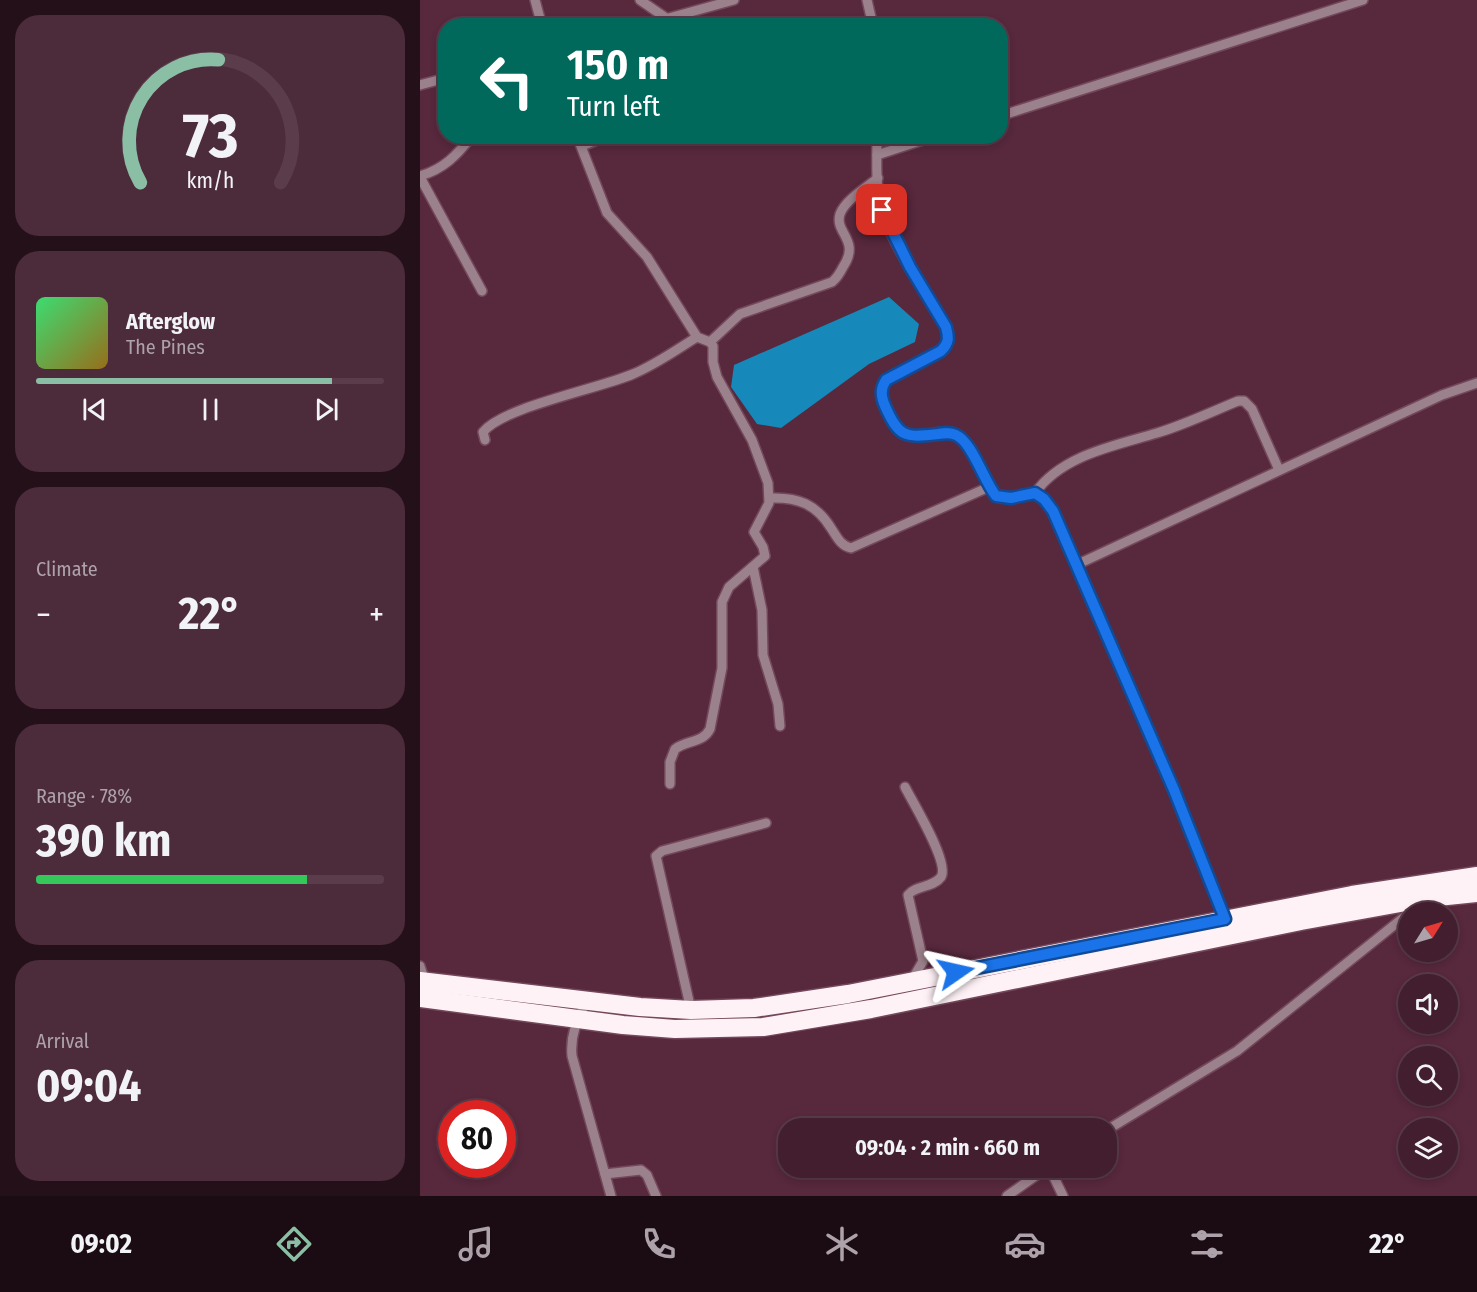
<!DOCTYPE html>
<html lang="en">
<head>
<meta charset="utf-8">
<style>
  :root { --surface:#421e2e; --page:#4c2b3a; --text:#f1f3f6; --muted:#aea2aa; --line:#5a3c4a; --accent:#8abfa5 }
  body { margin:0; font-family:"Fira Sans Condensed",sans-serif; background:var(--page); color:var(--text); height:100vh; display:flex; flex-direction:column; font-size:22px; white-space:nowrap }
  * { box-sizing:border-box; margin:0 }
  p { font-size:20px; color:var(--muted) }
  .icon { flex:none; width:33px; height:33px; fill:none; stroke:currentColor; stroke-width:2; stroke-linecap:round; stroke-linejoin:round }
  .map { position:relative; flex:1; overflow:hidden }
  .drawer { display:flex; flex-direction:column; gap:15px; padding:15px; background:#241019; width:420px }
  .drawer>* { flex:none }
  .guide { position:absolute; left:18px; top:18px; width:570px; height:126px; border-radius:24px; box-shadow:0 3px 9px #0003,0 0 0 2px var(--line); background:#00695c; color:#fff; overflow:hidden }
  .needle { width:39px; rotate:53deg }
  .controls { position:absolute; left:978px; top:902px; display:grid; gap:12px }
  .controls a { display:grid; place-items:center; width:60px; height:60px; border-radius:50%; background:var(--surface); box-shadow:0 3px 9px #0003,0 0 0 2px var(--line); font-size:30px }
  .speed { position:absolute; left:18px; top:1100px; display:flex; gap:12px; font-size:30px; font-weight:700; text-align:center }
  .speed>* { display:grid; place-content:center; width:78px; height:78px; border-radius:50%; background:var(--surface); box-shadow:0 3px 9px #0003,0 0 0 2px var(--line); line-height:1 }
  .speed .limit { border:9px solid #d22; background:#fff; color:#111 }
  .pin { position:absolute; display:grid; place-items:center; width:51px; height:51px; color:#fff; margin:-26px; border-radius:12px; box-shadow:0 3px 9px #0006 }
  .me { position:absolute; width:66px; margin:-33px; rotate:79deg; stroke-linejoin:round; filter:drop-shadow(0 0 4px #0008) }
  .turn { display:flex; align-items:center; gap:21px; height:126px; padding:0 30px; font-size:27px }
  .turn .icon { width:78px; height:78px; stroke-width:2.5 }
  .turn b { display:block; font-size:42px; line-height:51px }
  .big { font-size:45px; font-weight:700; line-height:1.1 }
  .drawer .card { flex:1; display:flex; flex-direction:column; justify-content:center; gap:9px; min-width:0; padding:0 21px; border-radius:24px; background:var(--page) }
  .drawer .dial { align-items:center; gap:0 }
  .dial svg { height:156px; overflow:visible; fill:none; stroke:var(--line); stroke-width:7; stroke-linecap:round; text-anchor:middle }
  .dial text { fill:var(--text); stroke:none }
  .song { display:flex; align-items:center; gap:18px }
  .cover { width:72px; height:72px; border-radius:9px; background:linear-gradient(135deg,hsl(140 70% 55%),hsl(40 70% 35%)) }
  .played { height:6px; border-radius:3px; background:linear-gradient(90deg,var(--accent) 85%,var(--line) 85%) }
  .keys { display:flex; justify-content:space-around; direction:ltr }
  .heat { display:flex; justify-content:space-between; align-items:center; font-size:33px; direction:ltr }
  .charge { height:9px; border-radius:4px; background:linear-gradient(90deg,#34c759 78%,var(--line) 0) }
  .trip { position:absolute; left:358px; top:1118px; width:339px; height:60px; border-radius:24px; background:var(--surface); box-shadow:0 3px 9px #0003,0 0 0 2px var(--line); font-weight:700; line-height:60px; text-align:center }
  .tab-bar { display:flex; height:96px; justify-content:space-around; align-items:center; background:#1a0c12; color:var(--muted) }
  .tab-bar .icon { width:42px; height:42px }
  .tab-bar .selected { color:var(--accent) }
  .tab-bar b { font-size:27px; color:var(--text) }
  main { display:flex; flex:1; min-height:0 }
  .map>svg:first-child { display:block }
  .water { fill:#1688b9 }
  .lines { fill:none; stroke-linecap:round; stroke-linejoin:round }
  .lane-casing { stroke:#73485a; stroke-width:8 }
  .street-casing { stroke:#73485a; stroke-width:12 }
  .highway-casing { stroke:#73485a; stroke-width:21 }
  .lane { stroke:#9b818b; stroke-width:4.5 }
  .street { stroke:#9b818b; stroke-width:9 }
  .highway { stroke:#fff2f7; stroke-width:18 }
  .route-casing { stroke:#114b97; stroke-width:15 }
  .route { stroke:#1a73e8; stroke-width:10 }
</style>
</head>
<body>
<main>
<section class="drawer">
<div class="card dial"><svg viewBox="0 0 100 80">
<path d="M14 69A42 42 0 1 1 86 69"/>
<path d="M14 69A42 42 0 0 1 54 6" stroke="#8abfa5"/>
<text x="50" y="56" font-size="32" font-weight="700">73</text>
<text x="50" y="72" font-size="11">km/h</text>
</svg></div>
<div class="card">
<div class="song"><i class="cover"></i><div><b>Afterglow</b><p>The Pines</p></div></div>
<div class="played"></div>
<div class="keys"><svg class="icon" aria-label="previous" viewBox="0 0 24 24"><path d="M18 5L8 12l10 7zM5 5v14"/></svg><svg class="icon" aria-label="pause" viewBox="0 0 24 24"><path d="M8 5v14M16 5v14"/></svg><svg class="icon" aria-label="next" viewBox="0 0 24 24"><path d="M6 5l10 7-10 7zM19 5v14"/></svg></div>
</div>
<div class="card"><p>Climate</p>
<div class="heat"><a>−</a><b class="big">22°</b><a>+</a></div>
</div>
<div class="card"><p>Range · 78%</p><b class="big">390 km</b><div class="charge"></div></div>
<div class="card"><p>Arrival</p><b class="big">09:04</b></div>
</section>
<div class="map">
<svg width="1057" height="1196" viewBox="0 0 1057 1196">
  <rect width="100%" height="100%" fill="#58283d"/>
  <polygon class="water" points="469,297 499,324 495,342 449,364 361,428 337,424 311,387 314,365"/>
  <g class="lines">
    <defs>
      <polyline id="lane" points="163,148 192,136"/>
      <g id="street">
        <polyline points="115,0 122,26"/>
        <polyline points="220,0 246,18"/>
        <polyline points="447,0 453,26"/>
        <polyline points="220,26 314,0"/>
        <polyline points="0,85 26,78"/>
        <polyline points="580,116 943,0"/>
        <path d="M157,136L187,213L227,257L277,337L290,342L293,346V362L297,377L332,440L348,483L349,503L334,532L343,547L345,556L309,587L302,602V668L290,729C283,743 267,740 255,749L250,762V784"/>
        <path d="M457,136C457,160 455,187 462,210C473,246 506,294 526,327C529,338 529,343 521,351L466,380C456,394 471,430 486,435C502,440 521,427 536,435C552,442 564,481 576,496L591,498L615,493L624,499L633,511L754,790L805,919"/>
        <polyline points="457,155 515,136"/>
        <path d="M0,176C24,169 37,155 52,136"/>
        <polyline points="0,177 62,291"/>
        <path d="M290,342L320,314L412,282C417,278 420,273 423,267C441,240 414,233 420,214C425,200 447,187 458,178"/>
        <path d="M65,440L63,432C83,407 178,389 213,374C235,365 256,350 277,337"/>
        <path d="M615,493C642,455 694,446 737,433C764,425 791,412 818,401H824L832,409L859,470"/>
        <path d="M350,498C378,497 396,504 411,528C417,537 420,545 431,548L569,487"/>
        <polyline points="656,565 1022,395 1057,383"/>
        <polyline points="333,567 342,610 343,655 358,704 360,726"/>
        <path d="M485,787C493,803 530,863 521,877C513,888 496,885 488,895L503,961L492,980"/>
        <polyline points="0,966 5,982"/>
        <path d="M167,1001C157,1020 150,1035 152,1056L191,1196"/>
        <polyline points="271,1010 236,856 242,851 346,823"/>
        <polyline points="687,1130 817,1051 988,914"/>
        <polyline points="629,1167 643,1196"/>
        <polyline points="185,1174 221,1170 227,1175 236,1196"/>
        <polyline points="587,1196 628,1167"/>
      </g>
      <g id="highway">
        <polyline points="0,981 220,1007 271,1010 334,1008 428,994 932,895 1057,876"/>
        <polyline points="0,998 203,1025 255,1029 343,1027 451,1009 881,921 1008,898 1057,893"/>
      </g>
    </defs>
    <use href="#lane" class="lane-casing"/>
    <use href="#street" class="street-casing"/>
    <use href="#highway" class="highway-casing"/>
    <use href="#lane" class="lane"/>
    <use href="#street" class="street"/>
    <use href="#highway" class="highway"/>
  </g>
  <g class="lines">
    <defs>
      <path id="route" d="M462,210L490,267L526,327C529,338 529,343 521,351L466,380C460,389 461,396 465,406C479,437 484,438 518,434C524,433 530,432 536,435C552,442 564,481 576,496L591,498L615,493L624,499L633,511L754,790L805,919L536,972"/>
    </defs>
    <use href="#route" class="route-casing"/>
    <use href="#route" class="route"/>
  </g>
</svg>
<div class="controls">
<a><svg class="needle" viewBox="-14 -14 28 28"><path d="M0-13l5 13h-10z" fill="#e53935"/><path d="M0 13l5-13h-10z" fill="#aea2aa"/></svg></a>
<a><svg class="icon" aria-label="sound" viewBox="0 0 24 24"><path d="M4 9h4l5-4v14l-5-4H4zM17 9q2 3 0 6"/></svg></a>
<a><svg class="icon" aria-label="search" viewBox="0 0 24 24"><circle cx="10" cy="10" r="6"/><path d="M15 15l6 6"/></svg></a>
<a><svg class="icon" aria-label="layers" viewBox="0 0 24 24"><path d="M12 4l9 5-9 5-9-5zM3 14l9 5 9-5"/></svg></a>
</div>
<div class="speed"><div class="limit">80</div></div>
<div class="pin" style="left:462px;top:210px;background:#d93025"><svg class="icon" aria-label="arrive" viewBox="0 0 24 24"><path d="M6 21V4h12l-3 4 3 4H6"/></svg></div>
<svg class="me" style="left:536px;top:972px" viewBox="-20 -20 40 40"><path d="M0-17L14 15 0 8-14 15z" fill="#1a73e8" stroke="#fff" stroke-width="4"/></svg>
<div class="trip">09:04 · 2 min · 660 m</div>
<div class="guide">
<div class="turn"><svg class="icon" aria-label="left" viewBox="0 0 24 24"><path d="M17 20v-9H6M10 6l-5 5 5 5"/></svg><div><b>150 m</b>Turn left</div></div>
</div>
</div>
</main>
<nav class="tab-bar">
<b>09:02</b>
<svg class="icon selected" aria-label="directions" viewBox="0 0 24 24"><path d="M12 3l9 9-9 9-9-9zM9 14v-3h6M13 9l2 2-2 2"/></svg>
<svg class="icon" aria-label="music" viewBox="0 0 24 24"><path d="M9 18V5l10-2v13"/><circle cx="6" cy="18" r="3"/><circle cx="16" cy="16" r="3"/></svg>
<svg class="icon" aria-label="phone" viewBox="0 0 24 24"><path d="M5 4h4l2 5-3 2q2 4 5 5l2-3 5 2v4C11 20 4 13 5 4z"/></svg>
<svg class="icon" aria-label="climate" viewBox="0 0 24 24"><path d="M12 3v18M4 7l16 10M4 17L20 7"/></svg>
<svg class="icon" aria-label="car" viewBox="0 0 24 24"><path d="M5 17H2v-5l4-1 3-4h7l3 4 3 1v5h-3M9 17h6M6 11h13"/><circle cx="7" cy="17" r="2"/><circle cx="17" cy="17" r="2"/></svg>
<svg class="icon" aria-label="filters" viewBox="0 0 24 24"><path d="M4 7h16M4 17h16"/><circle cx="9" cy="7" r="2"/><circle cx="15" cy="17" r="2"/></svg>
<b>22°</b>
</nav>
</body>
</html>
